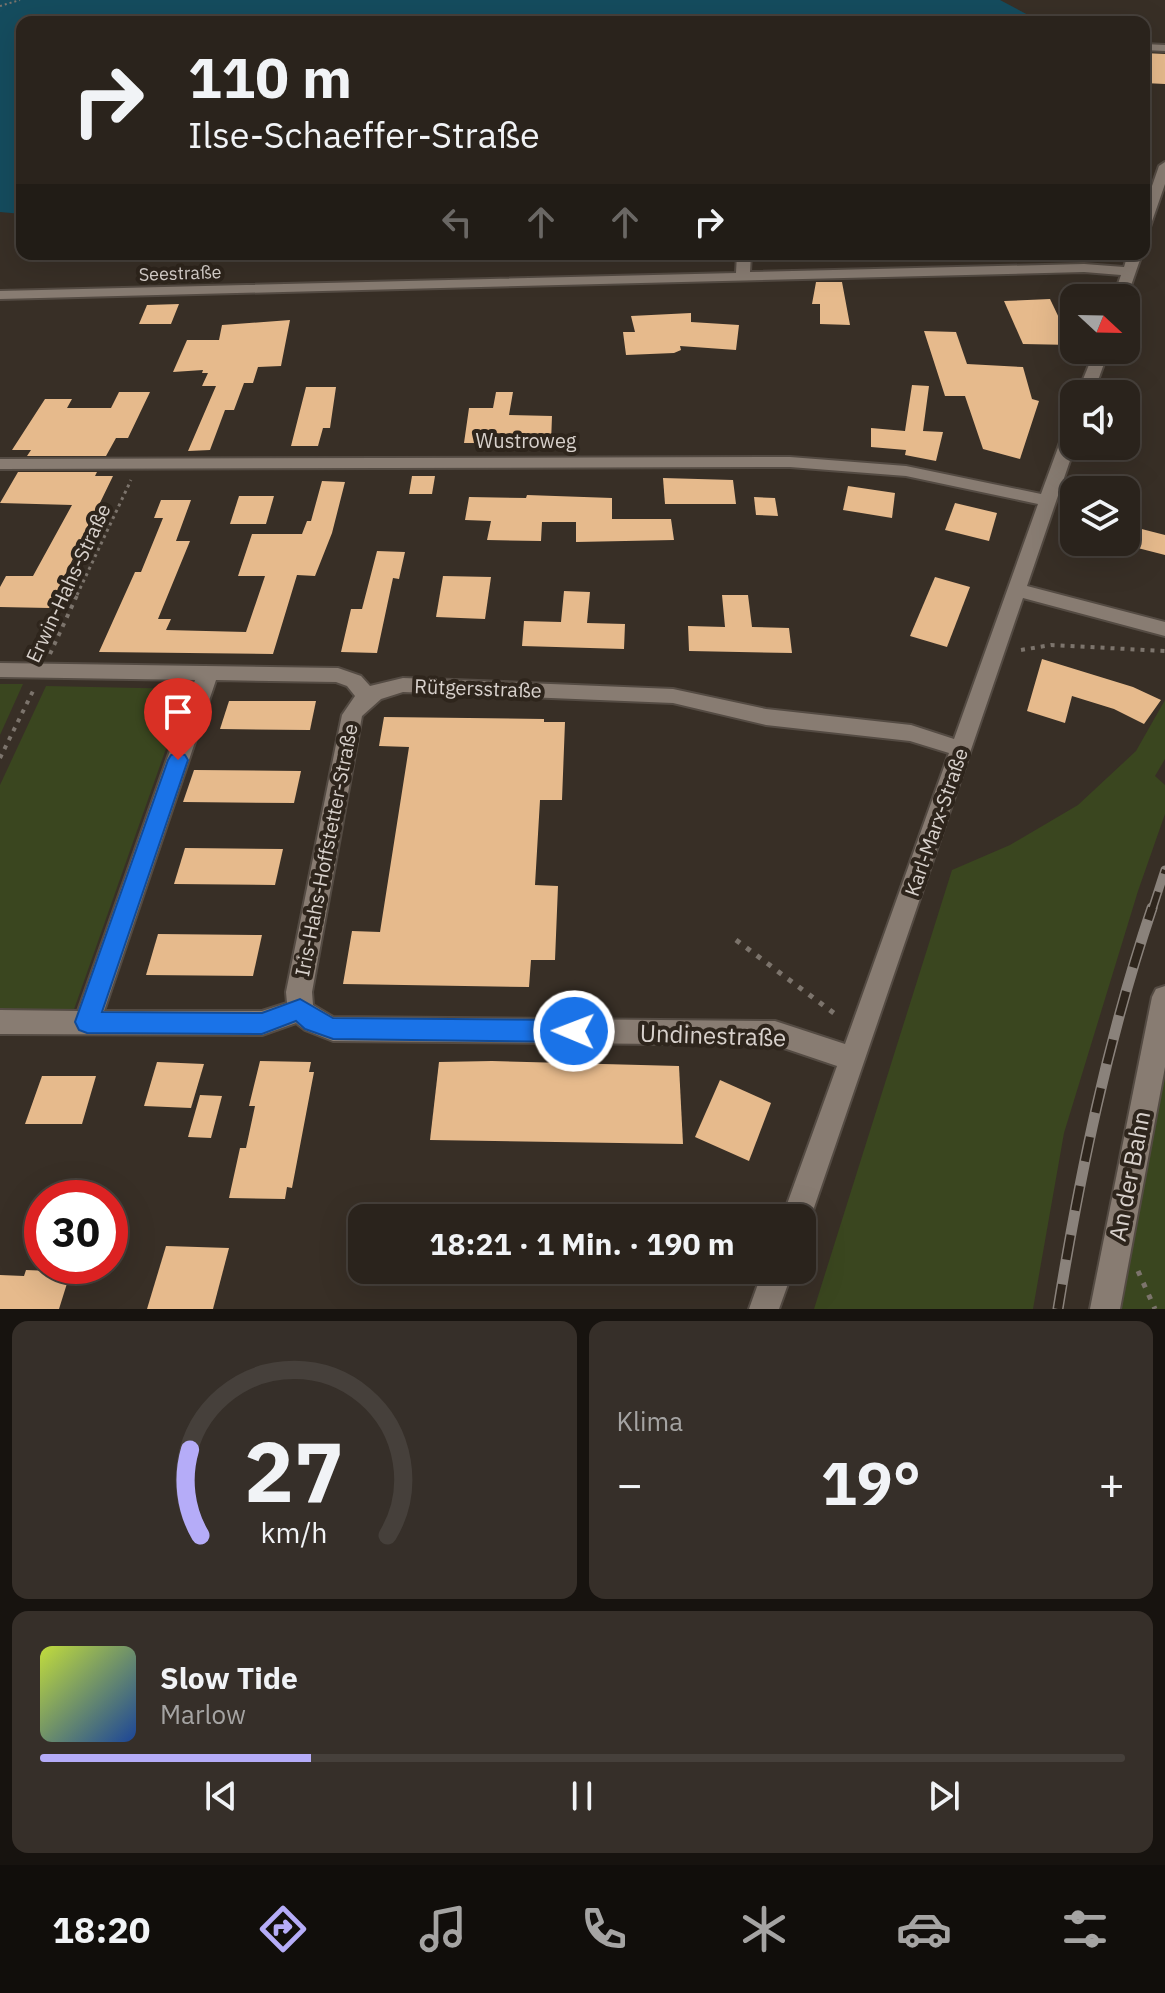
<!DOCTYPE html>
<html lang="de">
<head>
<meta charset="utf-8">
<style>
  :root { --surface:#2a231c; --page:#362f29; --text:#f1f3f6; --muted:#a5a4a3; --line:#46403b; --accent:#b5acf8 }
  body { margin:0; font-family:"IBM Plex Sans",sans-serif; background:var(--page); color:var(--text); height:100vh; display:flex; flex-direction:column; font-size:30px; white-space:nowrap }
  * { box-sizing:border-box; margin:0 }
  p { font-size:26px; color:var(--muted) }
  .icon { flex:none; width:44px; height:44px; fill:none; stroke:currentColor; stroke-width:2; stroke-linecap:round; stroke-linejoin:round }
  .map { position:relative; height:1309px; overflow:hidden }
  .details { display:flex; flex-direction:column; gap:12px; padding:12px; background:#17130f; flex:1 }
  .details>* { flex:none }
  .hud { position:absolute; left:16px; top:16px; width:1134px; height:244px; border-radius:16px; box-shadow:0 8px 32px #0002,0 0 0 2px var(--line); background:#2a231c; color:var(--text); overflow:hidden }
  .needle { width:52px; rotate:112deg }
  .controls { position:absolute; left:1060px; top:284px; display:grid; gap:16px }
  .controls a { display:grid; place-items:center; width:80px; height:80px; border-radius:16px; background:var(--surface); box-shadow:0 8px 32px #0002,0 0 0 2px var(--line); font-size:40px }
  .speed { position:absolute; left:24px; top:1180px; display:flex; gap:16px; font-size:40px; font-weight:700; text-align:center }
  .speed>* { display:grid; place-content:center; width:104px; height:104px; border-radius:50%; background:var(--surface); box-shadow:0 8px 32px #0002,0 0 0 2px var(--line); line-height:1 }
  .speed .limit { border:12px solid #d22; background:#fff; color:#111 }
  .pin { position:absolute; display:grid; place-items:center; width:68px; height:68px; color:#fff; margin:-82px -34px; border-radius:50% 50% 50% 0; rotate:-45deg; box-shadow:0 0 8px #0007 }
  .pin .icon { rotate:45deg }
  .me { position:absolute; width:88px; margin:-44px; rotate:271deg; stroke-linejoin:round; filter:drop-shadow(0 0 6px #0008) }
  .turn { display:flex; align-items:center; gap:28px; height:168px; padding:0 40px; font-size:36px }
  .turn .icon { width:104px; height:104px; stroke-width:2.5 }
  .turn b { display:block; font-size:56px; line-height:68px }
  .lanes { display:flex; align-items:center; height:76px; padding:0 40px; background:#0003; justify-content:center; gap:40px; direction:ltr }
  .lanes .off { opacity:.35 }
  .big { font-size:60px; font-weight:800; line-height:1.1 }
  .details .widget { flex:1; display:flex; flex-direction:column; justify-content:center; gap:12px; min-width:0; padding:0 28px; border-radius:16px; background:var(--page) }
  .details .dial { align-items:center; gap:0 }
  .dial svg { height:208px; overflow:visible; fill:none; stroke:var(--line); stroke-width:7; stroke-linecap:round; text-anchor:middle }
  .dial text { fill:var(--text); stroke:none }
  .song { display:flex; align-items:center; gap:24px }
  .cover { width:96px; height:96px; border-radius:12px; background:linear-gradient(135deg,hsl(70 70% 55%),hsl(220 70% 35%)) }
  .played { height:8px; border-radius:4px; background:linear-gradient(90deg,var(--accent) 25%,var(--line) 25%) }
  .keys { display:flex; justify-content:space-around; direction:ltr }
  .heat { display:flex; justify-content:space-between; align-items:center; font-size:44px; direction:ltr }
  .details .tiles { flex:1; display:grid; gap:12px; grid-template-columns:1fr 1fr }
  .widget:last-child { grid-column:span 2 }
  .trip { position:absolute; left:348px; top:1204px; width:468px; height:80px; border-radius:16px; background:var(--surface); box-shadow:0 8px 32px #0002,0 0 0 2px var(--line); font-weight:800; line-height:80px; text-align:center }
  .dock { display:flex; height:128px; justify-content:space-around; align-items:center; background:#110e0b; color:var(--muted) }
  .dock .icon { width:56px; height:56px }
  .dock .on { color:var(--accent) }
  .dock b { font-size:36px; color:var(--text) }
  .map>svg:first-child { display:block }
  .green { fill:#3a461f }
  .water { fill:#154c5e }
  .building { fill:#e6ba8c }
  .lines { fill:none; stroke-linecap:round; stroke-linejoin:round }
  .minor-casing { stroke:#544b43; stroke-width:4 }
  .path-far3 { stroke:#7c746c; stroke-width:2; stroke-dasharray:2 3; stroke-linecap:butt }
  .path-far2 { stroke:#7c746c; stroke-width:3; stroke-dasharray:3 4; stroke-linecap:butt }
  .path-far1 { stroke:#7c746c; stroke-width:4; stroke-dasharray:4 6; stroke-linecap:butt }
  .path { stroke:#7c746c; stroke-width:5; stroke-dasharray:5 8; stroke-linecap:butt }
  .minor { fill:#887c72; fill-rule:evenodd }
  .rail-far1-casing { stroke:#8a827b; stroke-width:9 }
  .rail-casing { stroke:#8a827b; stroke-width:11 }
  .rail-far1 { stroke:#2e251c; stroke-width:6; stroke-dasharray:19; stroke-linecap:butt }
  .rail { stroke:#2e251c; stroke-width:8; stroke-dasharray:25; stroke-linecap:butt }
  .route { fill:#1a73e8; stroke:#114b97; stroke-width:2 }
  .labels { text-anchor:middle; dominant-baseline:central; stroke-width:8; stroke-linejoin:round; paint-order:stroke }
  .far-street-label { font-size:18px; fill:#d8d1cc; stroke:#2e251c }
  .street-label { font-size:20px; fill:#d8d1cc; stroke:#2e251c }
  .near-street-label { font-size:24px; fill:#d8d1cc; stroke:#2e251c }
</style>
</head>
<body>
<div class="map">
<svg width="1165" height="1309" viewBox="0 0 1165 1309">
  <rect width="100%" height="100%" fill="#382f26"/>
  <g class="green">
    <polygon points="0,684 23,684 0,735"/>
    <polygon points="46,686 187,689 71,1018 0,1018 0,785"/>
    <polygon points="1165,700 1165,759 1155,776 1165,785 1165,814 1138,891 1064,1133 1033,1309 814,1309 952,870 1010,845 1078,805 1136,751"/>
    <polygon points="1165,1047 1165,1309 1118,1309"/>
  </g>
  <polygon class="water" points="0,0 1000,0 1030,16 1035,22 22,22 22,214 0,212"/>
  <g class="building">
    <polygon points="1144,53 1165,54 1165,84 1144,83"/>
    <polygon points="816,282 842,282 850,325 820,324 820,304 812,304"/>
    <polygon points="1050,299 1072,345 1023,344 1004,301"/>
    <polygon points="179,304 171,324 139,324 147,305"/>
    <polygon points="691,313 691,322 739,325 736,350 680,346 681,350 674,353 626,355 623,332 635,332 631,316"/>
    <polygon points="290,320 281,366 258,367 253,383 244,383 234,410 225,410 210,450 188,451 216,386 202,386 208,373 202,373 203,370 173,372 187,340 219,340 222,325"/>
    <polygon points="924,331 956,332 967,364 1023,367 1032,399 1039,401 1020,459 983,449 965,396 945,396"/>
    <polygon points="912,385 929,386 923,431 943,432 936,461 905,455 906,450 871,447 871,428 905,431"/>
    <polygon points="306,387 336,387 330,428 323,428 318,446 291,446"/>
    <polygon points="119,392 150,392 128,438 116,438 106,456 27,456 31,450 12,450 45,399 72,399 67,408 111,408"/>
    <polygon points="496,392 513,392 509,415 552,416 551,443 464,443 469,408 493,408"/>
    <polygon points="18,472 97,472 95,476 113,476 49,608 0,607 0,587 6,576 33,576 72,505 0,503"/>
    <polygon points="412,476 435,476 432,494 409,494"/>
    <polygon points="663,478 733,480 736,504 665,504"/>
    <polygon points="322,481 345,482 332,533 315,576 297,575 273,654 99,652 135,572 141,572 163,518 154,518 161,500 191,500 176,541 190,541 158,619 171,619 166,630 246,632 265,576 238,576 252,534 302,534 307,521 311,521"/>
    <polygon points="848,486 895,493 892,518 843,510"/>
    <polygon points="527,495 612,498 612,519 671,519 674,540 576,542 576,522 542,522 541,541 487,540 491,521 465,520 469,497 526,498"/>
    <polygon points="239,496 274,496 266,524 230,524"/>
    <polygon points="754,497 775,498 778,516 756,515"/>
    <polygon points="955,503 997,513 989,541 945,530"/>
    <polygon points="1126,525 1165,535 1165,555 1126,545"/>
    <polygon points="377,551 405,552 399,579 393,578 377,653 341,652 351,609 362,609"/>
    <polygon points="443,576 491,577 485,619 436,617"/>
    <polygon points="935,577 970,587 947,647 910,636"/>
    <polygon points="564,591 590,592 587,623 625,624 624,649 522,646 524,621 561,622"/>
    <polygon points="722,595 748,595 752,627 789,628 792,653 689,651 688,626 725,627"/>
    <polygon points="1042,659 1133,687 1161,700 1144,724 1114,709 1072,696 1065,723 1027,711"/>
    <polygon points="229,701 316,701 310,730 220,729"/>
    <polygon points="384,717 544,719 544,722 565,722 562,800 540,800 535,885 558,886 555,960 531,960 529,987 343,984 352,931 380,932 409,747 379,746"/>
    <polygon points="194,770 301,771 294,803 183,802"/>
    <polygon points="185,848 283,849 275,885 174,884"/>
    <polygon points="158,934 262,935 253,976 146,975"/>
    <polygon points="260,1061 311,1062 309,1072 314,1072 292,1188 287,1187 285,1199 229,1198 240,1148 246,1148 255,1106 249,1106"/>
    <polygon points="492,1061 679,1066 683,1144 430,1140 439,1062"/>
    <polygon points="157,1062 204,1064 191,1108 144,1106"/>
    <polygon points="42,1076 96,1076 82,1124 25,1124"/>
    <polygon points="720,1080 771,1103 749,1161 695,1137"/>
    <polygon points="200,1095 222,1096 211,1138 188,1137"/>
    <polygon points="166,1246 229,1248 213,1309 147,1309"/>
    <polygon points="26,1270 51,1271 49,1277 69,1277 59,1309 0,1309 0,1275 24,1276"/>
  </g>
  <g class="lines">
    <defs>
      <g id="minor">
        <polygon points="1144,44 1165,45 1165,51 1144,50"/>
        <polygon points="1165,162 1165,184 1150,227 1144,231 1144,209 1159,166"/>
        <polygon points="737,254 751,254 750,272 1084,264 1124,267 1128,254 1142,254 1126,300 1113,298 1121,275 1084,272 0,299 0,291 736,273"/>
        <polygon points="1095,350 1109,350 1093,394 1077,394"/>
        <path d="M1074,421L1075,446L1027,586L1165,622V636L1023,598L807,1228L802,1231V1218H782L837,1066L775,1045L333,1041L305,1030L296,1023L262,1035L0,1034V1010L78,1011L195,680L0,677V663L338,668L361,676L370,686L403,678L673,689L766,709L911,725L954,739L1038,504L906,476L790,467L0,469V459L790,457L906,466L1041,494L1066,426ZM216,680L336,682L347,686L355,696L342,715L286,992L287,1003L262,1011H104ZM403,692L673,703L766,725L910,741L949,753L845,1044L775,1021L333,1017L313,1005L312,992L362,716L381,699Z"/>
        <polygon points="1165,986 1165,1067 1120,1309 1090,1309 1152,997 1156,989"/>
        <polygon points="763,1270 793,1270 779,1309 749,1309"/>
      </g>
    </defs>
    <use href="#minor" class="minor-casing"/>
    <polyline class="path-far3" points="0,6 20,0"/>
    <polyline class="path-far2" points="77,595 131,480"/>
    <g class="path-far1">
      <polyline points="1021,650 1051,645 1165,651"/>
      <polyline points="50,654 78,593"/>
      <polyline points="0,758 35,687"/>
    </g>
    <g class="path">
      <polyline points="736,940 839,1017"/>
      <polyline points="1138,1271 1155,1309"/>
    </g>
    <use href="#minor" class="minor"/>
    <defs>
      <polyline id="rail-far1" points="1152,910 1165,870"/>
      <path id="rail" d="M1058,1309C1080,1173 1108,1038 1152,908"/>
    </defs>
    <use href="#rail-far1" class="rail-far1-casing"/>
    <use href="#rail" class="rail-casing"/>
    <use href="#rail-far1" class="rail-far1"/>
    <use href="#rail" class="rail"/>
  </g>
  <polygon class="route" points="178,753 185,755 188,760 102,1012 262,1013 300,999 333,1018 574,1020 583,1023 586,1031 583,1039 574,1042 333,1039 305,1029 296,1021 262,1034 87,1033 79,1030 75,1022 168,760 171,755"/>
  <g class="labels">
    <g class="far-street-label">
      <text transform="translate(180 273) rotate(-2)">Seestraße</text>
    </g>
    <g class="street-label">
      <text x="526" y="440">Wustroweg</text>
      <text transform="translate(68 583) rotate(-65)">Erwin-Hahs-Straße</text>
      <text transform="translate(478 688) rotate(2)">Rütgersstraße</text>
      <text transform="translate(936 822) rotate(-71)">Karl-Marx-Straße</text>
      <text transform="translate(326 850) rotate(-79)">Iris-Hahs-Hoffstetter-Straße</text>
    </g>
    <g class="near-street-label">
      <text transform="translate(713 1035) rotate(2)">Undinestraße</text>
      <text transform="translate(1129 1176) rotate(-79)">An der Bahn</text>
    </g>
  </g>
</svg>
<div class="controls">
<a><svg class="needle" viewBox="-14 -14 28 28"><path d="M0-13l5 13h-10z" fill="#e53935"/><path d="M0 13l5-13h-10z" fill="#a5a4a3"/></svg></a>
<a><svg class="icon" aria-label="sound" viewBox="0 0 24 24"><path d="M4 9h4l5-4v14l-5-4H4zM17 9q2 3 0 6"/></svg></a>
<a><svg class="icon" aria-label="layers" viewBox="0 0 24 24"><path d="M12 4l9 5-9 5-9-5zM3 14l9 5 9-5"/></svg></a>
</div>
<div class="speed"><div class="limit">30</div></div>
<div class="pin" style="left:178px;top:760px;background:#d93025"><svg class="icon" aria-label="arrive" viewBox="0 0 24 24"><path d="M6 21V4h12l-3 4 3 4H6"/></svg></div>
<svg class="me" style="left:574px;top:1031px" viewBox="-20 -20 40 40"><circle r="17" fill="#1a73e8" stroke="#fff" stroke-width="3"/><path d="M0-11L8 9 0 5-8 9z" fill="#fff"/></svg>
<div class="trip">18:21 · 1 Min. · 190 m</div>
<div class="hud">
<div class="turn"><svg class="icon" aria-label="right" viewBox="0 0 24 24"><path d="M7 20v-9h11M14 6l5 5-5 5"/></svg><div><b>110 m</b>Ilse-Schaeffer-Straße</div></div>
<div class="lanes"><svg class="icon off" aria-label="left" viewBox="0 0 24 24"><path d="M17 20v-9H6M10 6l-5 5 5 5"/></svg><svg class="icon off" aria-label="ahead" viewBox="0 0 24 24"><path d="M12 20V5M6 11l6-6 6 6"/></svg><svg class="icon off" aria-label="ahead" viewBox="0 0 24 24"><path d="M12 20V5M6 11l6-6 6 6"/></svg><svg class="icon" aria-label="right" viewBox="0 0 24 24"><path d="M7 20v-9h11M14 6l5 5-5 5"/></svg></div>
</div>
</div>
<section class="details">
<div class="tiles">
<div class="widget dial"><svg viewBox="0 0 100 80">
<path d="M14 69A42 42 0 1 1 86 69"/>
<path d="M14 69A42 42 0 0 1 10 36" stroke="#b5acf8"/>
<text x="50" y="56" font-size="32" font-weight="700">27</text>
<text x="50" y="72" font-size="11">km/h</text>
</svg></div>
<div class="widget"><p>Klima</p>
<div class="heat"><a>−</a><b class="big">19°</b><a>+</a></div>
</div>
<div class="widget">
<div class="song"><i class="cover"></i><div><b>Slow Tide</b><p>Marlow</p></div></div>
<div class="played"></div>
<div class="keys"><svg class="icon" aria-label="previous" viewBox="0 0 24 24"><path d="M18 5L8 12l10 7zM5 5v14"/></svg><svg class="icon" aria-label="pause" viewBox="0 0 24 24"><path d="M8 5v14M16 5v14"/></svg><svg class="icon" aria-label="next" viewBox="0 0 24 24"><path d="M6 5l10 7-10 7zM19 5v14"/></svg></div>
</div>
</div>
</section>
<nav class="dock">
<b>18:20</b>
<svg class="icon on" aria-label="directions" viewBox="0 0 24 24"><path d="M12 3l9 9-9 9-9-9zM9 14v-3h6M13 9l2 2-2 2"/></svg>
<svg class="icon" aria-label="music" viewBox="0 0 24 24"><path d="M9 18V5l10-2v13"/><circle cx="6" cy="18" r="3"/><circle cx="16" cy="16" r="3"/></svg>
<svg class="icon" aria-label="phone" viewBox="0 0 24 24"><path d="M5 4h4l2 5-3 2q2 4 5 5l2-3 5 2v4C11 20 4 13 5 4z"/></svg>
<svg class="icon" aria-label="climate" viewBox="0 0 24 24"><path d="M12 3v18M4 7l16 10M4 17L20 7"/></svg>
<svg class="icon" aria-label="car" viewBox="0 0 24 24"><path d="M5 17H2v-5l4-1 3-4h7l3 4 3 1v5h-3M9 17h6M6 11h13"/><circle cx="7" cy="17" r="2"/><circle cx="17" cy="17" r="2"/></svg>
<svg class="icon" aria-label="filters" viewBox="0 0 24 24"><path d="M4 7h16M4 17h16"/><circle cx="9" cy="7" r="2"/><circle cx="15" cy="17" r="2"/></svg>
</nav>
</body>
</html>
